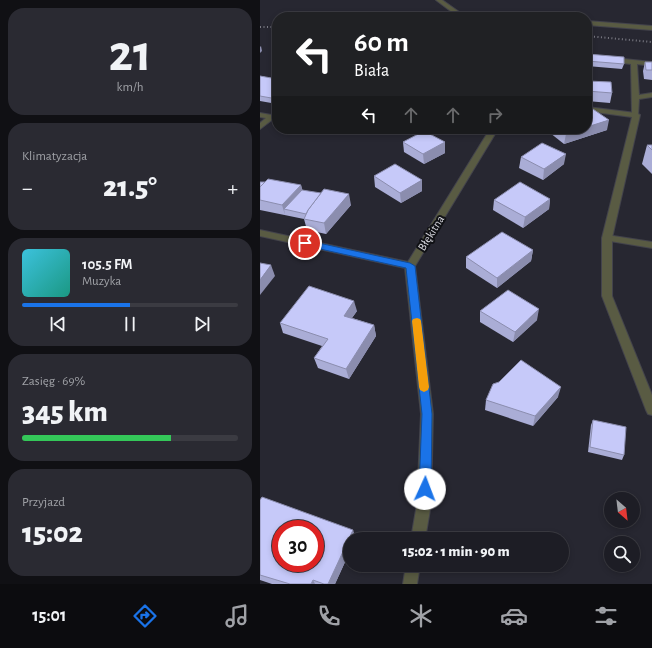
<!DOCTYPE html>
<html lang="pl">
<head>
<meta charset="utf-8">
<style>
  :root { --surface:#1d1d25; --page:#2a2a32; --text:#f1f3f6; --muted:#a0a2a7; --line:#3b3b42; --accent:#1a73e8 }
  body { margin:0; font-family:"Alegreya Sans",sans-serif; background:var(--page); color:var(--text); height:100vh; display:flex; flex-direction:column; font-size:15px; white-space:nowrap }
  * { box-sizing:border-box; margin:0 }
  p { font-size:13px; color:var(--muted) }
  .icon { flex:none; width:22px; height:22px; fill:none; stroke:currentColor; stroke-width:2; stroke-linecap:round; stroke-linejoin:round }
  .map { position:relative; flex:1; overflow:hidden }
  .details { display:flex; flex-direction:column; gap:8px; padding:8px; background:#101014; width:260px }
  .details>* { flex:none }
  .hud { position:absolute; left:12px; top:12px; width:320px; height:122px; border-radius:16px; box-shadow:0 2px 6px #0003,0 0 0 1px var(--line); background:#202124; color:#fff; overflow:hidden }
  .needle { width:26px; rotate:152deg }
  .buttons { position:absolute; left:344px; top:492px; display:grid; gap:8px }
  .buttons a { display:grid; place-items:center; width:36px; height:36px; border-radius:50%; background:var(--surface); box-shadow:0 2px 6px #0003,0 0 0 1px var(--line); font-size:20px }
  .speed { position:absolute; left:12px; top:520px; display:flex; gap:8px; font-size:20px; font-weight:700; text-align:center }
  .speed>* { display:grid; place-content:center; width:52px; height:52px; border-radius:50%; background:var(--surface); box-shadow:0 2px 6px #0003,0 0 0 1px var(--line); line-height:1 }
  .speed .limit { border:6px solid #d22; background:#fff; color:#111 }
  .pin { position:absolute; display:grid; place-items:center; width:34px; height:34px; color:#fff; margin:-17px; border:2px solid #fff; border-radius:50%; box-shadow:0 1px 4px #0007 }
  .me { position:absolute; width:44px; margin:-22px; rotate:2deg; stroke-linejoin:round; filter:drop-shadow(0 0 3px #0008) }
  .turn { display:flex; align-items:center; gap:14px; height:84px; padding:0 16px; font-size:18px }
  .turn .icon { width:52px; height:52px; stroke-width:2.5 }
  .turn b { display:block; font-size:28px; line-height:34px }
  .lanes { display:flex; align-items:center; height:38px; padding:0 16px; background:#0003; justify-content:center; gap:20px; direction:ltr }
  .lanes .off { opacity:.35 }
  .big { font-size:30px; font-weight:800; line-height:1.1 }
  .details .widget { flex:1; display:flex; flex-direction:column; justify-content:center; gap:6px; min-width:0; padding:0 14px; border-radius:16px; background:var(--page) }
  .details .dial { align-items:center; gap:0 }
  .dial b { font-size:52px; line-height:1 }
  .song { display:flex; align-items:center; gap:12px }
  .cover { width:48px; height:48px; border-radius:6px; background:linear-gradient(135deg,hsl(190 70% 55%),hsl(170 70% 35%)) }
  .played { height:4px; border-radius:2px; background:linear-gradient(90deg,var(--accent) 50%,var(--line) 50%) }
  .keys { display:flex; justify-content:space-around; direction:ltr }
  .heat { display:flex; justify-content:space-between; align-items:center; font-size:22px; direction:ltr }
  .charge { height:6px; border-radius:3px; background:linear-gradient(90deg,#34c759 69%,var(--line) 0) }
  .trip { position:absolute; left:83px; top:532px; width:226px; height:40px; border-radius:20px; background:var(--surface); box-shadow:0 2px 6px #0003,0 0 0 1px var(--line); font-weight:800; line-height:40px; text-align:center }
  .tabs { display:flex; height:64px; justify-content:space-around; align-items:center; background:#0c0c0f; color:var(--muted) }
  .tabs .icon { width:28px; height:28px }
  .tabs .selected { color:var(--accent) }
  .tabs b { font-size:18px; color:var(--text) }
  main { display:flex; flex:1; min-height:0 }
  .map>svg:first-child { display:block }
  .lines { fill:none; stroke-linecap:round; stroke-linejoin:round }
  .service-casing { stroke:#43434c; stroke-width:2 }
  .minor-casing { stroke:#43434c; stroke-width:2 }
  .service { fill:#595b43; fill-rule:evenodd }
  .minor { fill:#595b43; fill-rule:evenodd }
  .rail { stroke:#7b7b84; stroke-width:2; stroke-dasharray:1 2.5; stroke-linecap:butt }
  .wall { fill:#aaadd6 }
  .shaded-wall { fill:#8b8dae }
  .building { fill:#c6c9f9; stroke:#8b8dae; fill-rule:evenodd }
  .route { fill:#1a73e8; stroke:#114b97 }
  .slow { fill:#f59e0b }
  .labels { text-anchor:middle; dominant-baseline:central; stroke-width:4; stroke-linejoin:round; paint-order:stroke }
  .street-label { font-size:12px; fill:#d5d5dc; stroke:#101115 }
</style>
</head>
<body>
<main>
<section class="details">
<div class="widget dial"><b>21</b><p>km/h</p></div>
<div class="widget"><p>Klimatyzacja</p>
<div class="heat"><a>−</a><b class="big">21.5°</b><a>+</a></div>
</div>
<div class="widget">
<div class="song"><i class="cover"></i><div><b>105.5 FM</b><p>Muzyka</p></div></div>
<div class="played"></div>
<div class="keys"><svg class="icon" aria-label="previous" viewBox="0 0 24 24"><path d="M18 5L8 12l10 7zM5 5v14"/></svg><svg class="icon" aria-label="pause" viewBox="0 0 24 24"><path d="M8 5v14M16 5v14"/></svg><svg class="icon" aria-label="next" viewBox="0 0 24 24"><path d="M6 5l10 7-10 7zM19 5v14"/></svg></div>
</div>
<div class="widget"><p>Zasięg · 69%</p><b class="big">345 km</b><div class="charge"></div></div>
<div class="widget"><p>Przyjazd</p><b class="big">15:02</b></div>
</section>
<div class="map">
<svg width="392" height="584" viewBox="0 0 392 584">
  <rect width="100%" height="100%" fill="#272731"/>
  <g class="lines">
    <defs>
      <g id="service">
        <polygon points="176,0 182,0 199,12 240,15 243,17 196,15"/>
        <polygon points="327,21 392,26 392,30 327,25"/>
        <polygon points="327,55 392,62 392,66 377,64 379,95 392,93 392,97 379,99 378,116 374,116 372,115 371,64 327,59"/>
        <polygon points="347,235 392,242 392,248 344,240 342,238"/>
      </g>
      <g id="minor">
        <polygon points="327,107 376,113 380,115 352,238 352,296 392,395 392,415 388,414 386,410 342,296 342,238 372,117 327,111"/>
        <polygon points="0,113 17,116 17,120 13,119 0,129 0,123 6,118 0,117"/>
        <path d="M75,129H89C86,132 78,132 75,129Z"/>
        <polygon points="230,129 238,129 155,266 173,414 171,504 165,539 151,539 157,504 161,414 145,268 0,236 0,230 148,262"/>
        <polygon points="146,565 160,565 157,584 143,584"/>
      </g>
    </defs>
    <use href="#service" class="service-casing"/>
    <use href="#minor" class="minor-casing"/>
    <use href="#service" class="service"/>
    <use href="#minor" class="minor"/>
    <g class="rail">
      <polyline points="0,27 17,27"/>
      <polyline points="327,36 392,42"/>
    </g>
  </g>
  <g class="wall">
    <polygon points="327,54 364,64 362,69 327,66"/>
    <polygon points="385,62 392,62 392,80 384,79 383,71"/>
    <polygon points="0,76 17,79 17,104 0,101"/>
    <polygon points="327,81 352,93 350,103 327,101"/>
    <polygon points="180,129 193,129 187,132"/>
    <polygon points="285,129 327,129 347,130 304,144"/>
    <polygon points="143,142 185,142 185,153 164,164 144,152"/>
    <polygon points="387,145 392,145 392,174 382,164"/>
    <polygon points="261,157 304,164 283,180 259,168"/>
    <polygon points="114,176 162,191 141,203 115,187"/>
    <polygon points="0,182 41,185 42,190 91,205 66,234 47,230 44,219 0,210"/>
    <polygon points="290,199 289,209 263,228 233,210 234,200"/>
    <polygon points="273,250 271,261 237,288 206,268 206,257"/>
    <polygon points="97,311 92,318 114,325 116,336 89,379 58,368 54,358 62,346 23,333 20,323"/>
    <polygon points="220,311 277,320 253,342 220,322"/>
    <polygon points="298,397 273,426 225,410 226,400"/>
    <polygon points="333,420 364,455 362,460 328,452 331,425"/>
    <polygon points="0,500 96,538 75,584 12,584 0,580"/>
  </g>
  <g class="shaded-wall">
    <polygon points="1,46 2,51 0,53 0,47"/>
    <polygon points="349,120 347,130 304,144 306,134 321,129 327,129 327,127"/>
    <polygon points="187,129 193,129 187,132"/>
    <polygon points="185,142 185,153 164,164 163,154"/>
    <polygon points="306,154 304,164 283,180 284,169"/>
    <polygon points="162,180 162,191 141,203 140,193"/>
    <polygon points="41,185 44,195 24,209 25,215 22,205"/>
    <polygon points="89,194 91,205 66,234 64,223"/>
    <polygon points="290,199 289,209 263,228 265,217"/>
    <polygon points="273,250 271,261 237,288 237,278"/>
    <polygon points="11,265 15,276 0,295 0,280"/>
    <polygon points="94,301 97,311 86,326 84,316"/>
    <polygon points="279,309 277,320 253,342 255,332"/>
    <polygon points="114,325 116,336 89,379 86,369"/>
    <polygon points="301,387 298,397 273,426 275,416"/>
    <polygon points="93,530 96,538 95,539 90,539 90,551 75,584 68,584"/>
    <polygon points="53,580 55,584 51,584"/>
  </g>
  <g class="building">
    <polygon points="327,54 364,57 364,64 327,61"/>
    <polygon points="385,62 392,62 392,70 386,70"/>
    <polygon points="0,76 17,79 17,99 0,96"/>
    <polygon points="327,81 351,82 352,93 327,91"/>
    <polygon points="327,105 349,120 327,127"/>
    <polygon points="300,129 321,129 306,134"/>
    <polygon points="164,131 185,142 163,154 143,142"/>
    <polygon points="282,143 306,154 284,169 261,157"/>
    <polygon points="387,145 392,145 392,150"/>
    <polygon points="135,164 162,180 140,193 114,176"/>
    <polygon points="8,179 41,185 22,205 0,200 0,187"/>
    <polygon points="0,182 5,182 0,187"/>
    <polygon points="260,182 290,199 265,217 234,200"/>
    <polygon points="64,189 89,194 64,223 44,219 48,210"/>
    <polygon points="42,190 61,193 48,210 46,214 24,209"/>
    <polygon points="242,232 273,250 237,278 206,257"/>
    <polygon points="0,263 11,265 0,280"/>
    <polygon points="49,286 94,301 84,316 114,325 86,369 54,358 68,339 20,323"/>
    <polygon points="248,290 279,309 255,332 220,311"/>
    <polygon points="261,360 301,387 275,416 226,400 233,384 239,382"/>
    <polygon points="333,420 366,427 364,455 330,447"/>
    <path d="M2,497L93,530L68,584H64L53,580L51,584H30L0,575V500ZM21,529H55V563H21Z"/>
  </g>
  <polygon class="route" points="45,240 150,263 155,266 172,414 171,489 169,493 165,495 160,493 159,489 162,414 146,268 42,245 41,243"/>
  <polygon class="slow" points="157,318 160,319 161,321 169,387 168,390 164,392 160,390 159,387 152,321 153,319"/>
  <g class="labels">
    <g class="street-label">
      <text transform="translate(171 233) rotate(-58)">Błękitna</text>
    </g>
  </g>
</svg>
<div class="buttons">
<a><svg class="needle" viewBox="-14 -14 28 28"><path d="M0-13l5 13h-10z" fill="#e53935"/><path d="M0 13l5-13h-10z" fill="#a0a2a7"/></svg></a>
<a><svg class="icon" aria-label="search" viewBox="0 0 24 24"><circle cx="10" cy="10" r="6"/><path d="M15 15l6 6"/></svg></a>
</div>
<div class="speed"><div class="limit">30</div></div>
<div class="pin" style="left:45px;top:243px;background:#d93025"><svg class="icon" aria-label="arrive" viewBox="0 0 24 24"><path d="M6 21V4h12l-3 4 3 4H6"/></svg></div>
<svg class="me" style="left:165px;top:489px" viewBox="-20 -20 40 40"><circle r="19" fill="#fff"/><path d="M0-13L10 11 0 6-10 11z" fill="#1a73e8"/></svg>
<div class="trip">15:02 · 1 min · 90 m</div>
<div class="hud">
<div class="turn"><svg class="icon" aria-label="left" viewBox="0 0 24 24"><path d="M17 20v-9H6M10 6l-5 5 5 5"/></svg><div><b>60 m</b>Biała</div></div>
<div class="lanes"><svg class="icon" aria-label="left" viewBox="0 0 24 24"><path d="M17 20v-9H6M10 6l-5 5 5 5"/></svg><svg class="icon off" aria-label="ahead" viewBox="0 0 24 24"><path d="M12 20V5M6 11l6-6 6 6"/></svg><svg class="icon off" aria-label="ahead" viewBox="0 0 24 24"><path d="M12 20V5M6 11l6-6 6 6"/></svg><svg class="icon off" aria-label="right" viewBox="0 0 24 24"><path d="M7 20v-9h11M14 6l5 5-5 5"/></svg></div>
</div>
</div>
</main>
<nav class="tabs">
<b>15:01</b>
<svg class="icon selected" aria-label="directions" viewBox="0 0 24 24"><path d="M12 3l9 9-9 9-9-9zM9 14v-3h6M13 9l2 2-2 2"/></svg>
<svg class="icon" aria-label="music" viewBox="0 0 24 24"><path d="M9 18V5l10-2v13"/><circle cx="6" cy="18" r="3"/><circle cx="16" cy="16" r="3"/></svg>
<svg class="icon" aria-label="phone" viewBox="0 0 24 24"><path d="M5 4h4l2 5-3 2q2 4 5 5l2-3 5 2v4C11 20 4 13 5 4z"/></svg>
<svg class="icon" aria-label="climate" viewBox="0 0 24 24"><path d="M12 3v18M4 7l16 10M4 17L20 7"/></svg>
<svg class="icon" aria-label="car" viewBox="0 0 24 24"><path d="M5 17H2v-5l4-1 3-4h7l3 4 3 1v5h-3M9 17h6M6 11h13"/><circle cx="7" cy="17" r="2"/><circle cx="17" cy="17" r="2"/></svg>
<svg class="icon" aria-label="filters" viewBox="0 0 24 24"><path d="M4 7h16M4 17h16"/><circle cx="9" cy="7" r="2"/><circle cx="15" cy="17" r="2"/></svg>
</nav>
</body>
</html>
